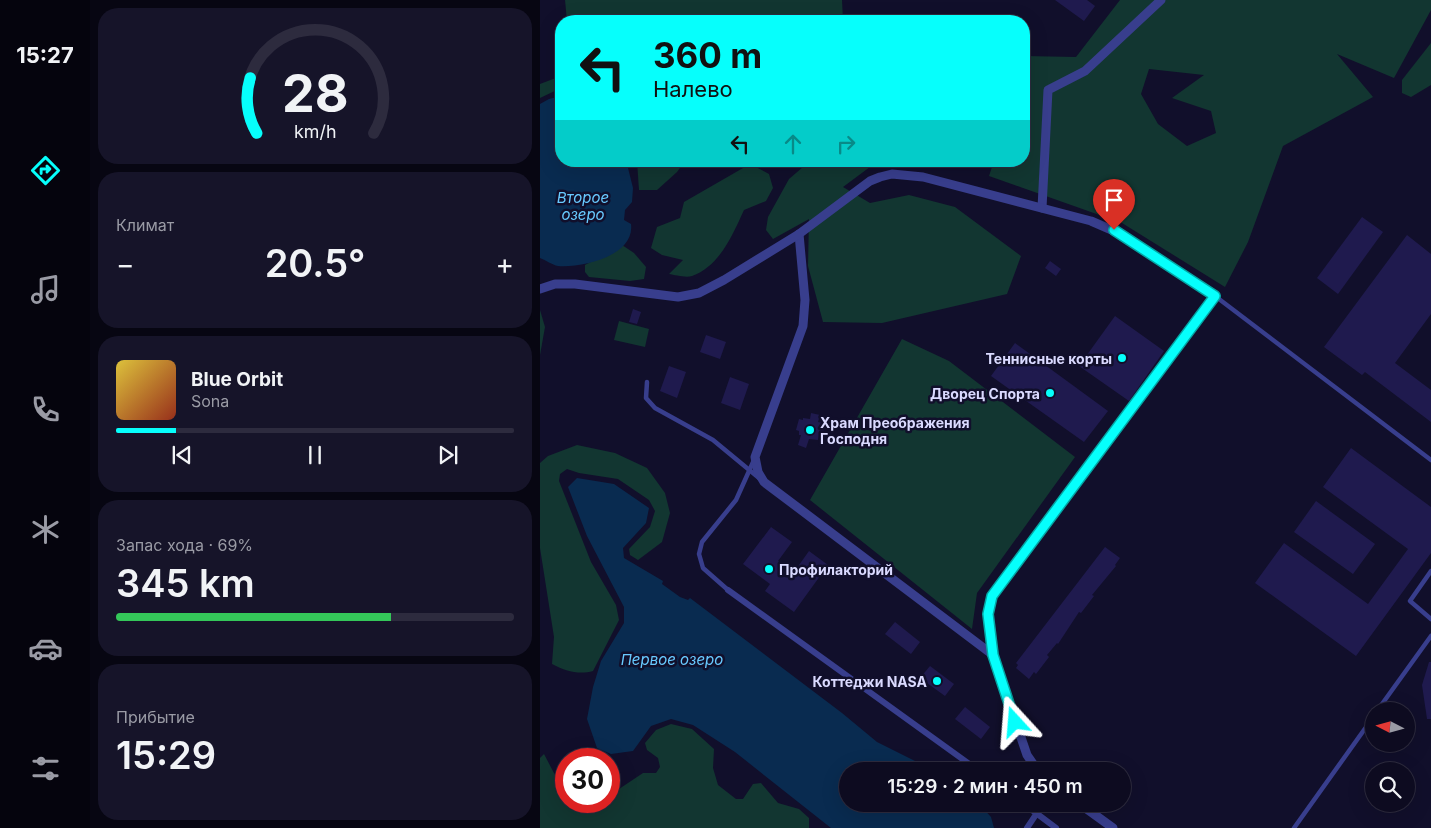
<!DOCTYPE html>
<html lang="ru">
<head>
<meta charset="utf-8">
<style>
  :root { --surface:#0d0b20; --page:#161429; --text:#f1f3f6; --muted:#9a9ba5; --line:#2d2b3e; --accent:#06fffc }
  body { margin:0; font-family:Inter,sans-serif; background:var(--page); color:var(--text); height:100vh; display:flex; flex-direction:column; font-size:19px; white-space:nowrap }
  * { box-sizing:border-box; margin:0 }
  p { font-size:16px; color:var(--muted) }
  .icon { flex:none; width:28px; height:28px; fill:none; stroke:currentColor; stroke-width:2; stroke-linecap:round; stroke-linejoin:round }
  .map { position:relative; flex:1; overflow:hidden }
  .side { display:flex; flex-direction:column; gap:8px; padding:8px; background:#070612; width:450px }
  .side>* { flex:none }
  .banner { position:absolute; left:15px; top:15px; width:475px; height:152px; border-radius:20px; box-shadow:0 5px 20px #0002,0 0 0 1px var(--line); background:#06fffc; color:#111; overflow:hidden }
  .needle { width:32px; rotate:276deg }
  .buttons { position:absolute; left:825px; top:702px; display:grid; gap:10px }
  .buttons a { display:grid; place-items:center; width:50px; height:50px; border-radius:50%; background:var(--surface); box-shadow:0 5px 20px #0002,0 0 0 1px var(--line); font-size:25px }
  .speed { position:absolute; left:15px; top:748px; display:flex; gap:10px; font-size:25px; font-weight:700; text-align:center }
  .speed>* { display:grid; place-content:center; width:65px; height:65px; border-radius:50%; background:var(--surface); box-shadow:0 5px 20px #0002,0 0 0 1px var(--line); line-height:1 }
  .speed .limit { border:8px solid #d22; background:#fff; color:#111 }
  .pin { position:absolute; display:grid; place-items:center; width:42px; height:42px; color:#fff; margin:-51px -21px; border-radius:50% 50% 50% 0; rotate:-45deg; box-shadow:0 0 5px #0007 }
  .pin .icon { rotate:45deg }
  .me { position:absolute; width:55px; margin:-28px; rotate:341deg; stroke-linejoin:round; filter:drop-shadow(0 0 4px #0008) }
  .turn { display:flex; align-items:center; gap:18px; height:105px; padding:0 15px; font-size:22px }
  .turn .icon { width:65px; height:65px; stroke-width:2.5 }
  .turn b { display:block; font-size:35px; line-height:42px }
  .lanes { display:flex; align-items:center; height:48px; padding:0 15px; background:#0003; justify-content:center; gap:25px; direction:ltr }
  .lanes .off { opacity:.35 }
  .big { font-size:38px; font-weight:600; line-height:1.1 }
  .side .tile { flex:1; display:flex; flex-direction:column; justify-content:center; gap:8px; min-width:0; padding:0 18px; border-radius:20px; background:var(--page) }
  .side .dial { align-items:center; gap:0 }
  .dial svg { height:130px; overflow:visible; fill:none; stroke:var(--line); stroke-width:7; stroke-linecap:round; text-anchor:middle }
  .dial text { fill:var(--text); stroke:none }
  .song { display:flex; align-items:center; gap:15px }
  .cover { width:60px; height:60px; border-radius:8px; background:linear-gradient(135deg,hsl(50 70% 55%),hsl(10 70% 35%)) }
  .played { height:5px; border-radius:2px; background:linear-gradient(90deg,var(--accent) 15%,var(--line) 15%) }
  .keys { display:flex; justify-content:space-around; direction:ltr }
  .heat { display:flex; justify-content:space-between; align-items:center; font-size:28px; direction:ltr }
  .charge { height:8px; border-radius:4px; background:linear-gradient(90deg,#34c759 69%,var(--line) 0) }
  .trip { position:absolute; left:299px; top:762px; width:292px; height:50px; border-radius:25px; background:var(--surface); box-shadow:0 5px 20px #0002,0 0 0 1px var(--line); font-weight:600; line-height:50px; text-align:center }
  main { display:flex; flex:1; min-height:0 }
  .dock { display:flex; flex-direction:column; width:90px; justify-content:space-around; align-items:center; background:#05040d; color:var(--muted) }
  .dock .icon { width:35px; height:35px }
  .dock .active { color:var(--accent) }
  .dock b { font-size:22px; color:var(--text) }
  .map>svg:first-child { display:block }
  .green { fill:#123631; fill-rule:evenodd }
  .water { fill:#092b50 }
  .building { fill:#1f1a4e }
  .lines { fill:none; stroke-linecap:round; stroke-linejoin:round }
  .service { stroke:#383e8d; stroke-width:4.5 }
  .pedestrian { stroke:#383e8d; stroke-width:6 }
  .minor { stroke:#383e8d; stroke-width:9 }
  .route-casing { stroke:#04a6a4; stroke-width:12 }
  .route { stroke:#06fffc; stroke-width:9 }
  .poi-dot { fill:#06fffc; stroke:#110f2b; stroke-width:2 }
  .labels { text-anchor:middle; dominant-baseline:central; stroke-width:5; stroke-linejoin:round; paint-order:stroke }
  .poi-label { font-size:14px; font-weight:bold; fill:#dadaff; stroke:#110f2b; text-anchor:end }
  .water-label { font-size:15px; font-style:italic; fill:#68caff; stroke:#110f2b }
</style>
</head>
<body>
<main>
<nav class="dock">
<b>15:27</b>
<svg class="icon active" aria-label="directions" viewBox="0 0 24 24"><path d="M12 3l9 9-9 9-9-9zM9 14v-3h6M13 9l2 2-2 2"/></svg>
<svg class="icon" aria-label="music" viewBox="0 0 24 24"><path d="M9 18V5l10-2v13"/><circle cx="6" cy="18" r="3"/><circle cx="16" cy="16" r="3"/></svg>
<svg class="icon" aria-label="phone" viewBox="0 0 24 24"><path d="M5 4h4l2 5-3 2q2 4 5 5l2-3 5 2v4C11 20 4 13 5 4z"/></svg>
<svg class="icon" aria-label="climate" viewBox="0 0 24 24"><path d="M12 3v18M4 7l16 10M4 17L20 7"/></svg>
<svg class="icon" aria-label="car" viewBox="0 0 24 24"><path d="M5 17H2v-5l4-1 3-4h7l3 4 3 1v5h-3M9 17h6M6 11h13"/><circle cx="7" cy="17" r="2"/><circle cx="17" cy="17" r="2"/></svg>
<svg class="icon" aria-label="filters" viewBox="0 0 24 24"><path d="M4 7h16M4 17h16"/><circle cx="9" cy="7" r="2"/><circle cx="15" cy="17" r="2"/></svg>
</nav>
<section class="side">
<div class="tile dial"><svg viewBox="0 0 100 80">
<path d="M14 69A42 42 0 1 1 86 69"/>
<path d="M14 69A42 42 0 0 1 10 35" stroke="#06fffc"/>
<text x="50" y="56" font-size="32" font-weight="700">28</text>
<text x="50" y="72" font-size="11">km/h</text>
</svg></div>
<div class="tile"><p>Климат</p>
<div class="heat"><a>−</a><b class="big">20.5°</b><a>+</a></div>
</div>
<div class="tile">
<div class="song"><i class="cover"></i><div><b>Blue Orbit</b><p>Sona</p></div></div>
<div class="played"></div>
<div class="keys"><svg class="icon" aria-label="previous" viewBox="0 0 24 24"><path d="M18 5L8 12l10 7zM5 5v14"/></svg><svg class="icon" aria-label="pause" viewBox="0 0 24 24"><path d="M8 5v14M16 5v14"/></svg><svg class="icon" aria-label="next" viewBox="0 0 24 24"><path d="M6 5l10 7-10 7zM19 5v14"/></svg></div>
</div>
<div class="tile"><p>Запас хода · 69%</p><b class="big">345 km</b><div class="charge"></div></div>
<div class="tile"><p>Прибытие</p><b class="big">15:29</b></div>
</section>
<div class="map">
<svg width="891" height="828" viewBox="0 0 891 828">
  <rect width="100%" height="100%" fill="#110f2b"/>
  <g class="green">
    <polygon points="25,0 302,0 303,21 27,21"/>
    <path d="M580,0H891V10L854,78L797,54L833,97L743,146L708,242L685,287L582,223L449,176L454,161H484V56L536,57ZM609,69L664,75L632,98L671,111L676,133L647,146L618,124L601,94Z"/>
    <polygon points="891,43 891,85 871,97 862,93 862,80"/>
    <polygon points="21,76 21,88 0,98 0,84"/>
    <polygon points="97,161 145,161 137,172 117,190 99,190"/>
    <polygon points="270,161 338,161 303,187 330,203 369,195 415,207 481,256 467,294 342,323 283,322 268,266 269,219 233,239 226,230 228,217 249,179"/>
    <path d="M210,164L229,174L233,188L226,201L204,210C193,234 180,266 152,276C146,278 135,275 129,274L143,260L122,255L111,248L117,227L140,218L144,202Z"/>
    <polygon points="82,245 94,253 106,267 104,279 90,281 49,277 45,272 45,265"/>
    <polygon points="0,310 5,327 0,355"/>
    <polygon points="79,321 109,329 105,347 74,340"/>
    <polygon points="362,339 409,361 535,457 437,593 432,629 270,500"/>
    <path d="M37,445L75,453L107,468L125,493L130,513L122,542L98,560L90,555L89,549L110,527L115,511L109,500L78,479L39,473L27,469L20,474L19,481L51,562L76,605L79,620L53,671C39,675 25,671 12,664L14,637L0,548V463L8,456Z"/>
    <polygon points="131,724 152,729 174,749 173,768 178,785 196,799 203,799 213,784 221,783 238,803 259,809 269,818 269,828 0,828 0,758 4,754 15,775 26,783 26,801 69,801 69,788 76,791 103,773 116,773 120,767 118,758 107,750 105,743 116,730"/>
  </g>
  <g class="water">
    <path d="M21,96V161H89L88,168L93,188L92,202L85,210L84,220L91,224C95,256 42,268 18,266C12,265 6,260 0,258V104L9,99Z"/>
    <polygon points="37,478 74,484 109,508 106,523 83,548 84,558 123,581 122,584 140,597 148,600 150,598 302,713 337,742 395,771 308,771 308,804 439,804 451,817 454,828 291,828 195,752 153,725 131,719 111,726 93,751 71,754 57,748 47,719 53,687 61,661 84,623 84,607 47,536 28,487"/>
  </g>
  <g class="building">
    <polygon points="515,0 547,0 555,6 544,21"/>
    <polygon points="822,217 843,232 798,294 777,278"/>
    <polygon points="867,235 891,254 891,314 855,363 891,390 891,422 825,372 822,375 784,347"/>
    <polygon points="510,261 521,269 516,276 505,268"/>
    <polygon points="93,309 101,312 97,324 89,322"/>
    <polygon points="575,316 624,351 589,401 539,366"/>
    <polygon points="166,335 186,342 180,359 160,352"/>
    <polygon points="475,343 568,411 544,442 451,376"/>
    <polygon points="129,366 146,372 137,398 120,391"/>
    <polygon points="190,377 209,384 200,410 181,403"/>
    <polygon points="271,413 280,415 278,422 283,423 282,428 284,429 282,437 279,436 278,440 269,439 266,448 258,445 261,435 259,435 259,431 256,430 259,419 263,420 263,418 270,419"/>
    <polygon points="811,448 891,507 891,553 816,656 715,583 744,543 828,604 868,549 783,487"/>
    <polygon points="776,501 835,544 813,574 754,532"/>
    <polygon points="231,527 252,542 238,561 254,572 269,551 288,565 254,612 225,591 230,584 203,564"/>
    <polygon points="565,547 580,558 575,565 576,566 552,595 554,596 541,613 539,612 518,644 517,643 507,655 509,657 496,674 494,672 489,679 476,668 478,665 476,663"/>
    <polygon points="355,622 380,642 371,654 345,634"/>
    <polygon points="889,662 891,662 891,719 887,719 882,685"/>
    <polygon points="390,666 414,684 405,696 380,678"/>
    <polygon points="425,707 450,727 441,739 415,719"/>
  </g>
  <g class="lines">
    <g class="service">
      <polyline points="675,296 891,460"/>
      <polyline points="107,382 106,398 115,408 173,440 219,478"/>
      <polyline points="891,571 870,601 891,619"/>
      <polyline points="188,590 163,568 159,554 162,542 196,500 214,460"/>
      <polyline points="837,711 891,636"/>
      <polyline points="754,828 834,716"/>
    </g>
    <g class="pedestrian">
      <polyline points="188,590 439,771"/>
      <polyline points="484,804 516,828"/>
      <polyline points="487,828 497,813"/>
    </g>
    <g class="minor">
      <polyline points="502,208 508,90 545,71 621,0"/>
      <polyline points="259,234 265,300 263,326 215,457 218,472 224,482 453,655"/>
      <polyline points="0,289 15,284 35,284 138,297 159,293 184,280 259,234 330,181 340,177 352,174 383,177 551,221 574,231 675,296 452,596 448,614 453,655 487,755 498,771"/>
      <polyline points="540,804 573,828"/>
    </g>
  </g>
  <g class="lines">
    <defs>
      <polyline id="route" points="475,722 453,655 448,614 452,596 675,296 574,230"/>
    </defs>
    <use href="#route" class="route-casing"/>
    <use href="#route" class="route"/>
  </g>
  <g class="poi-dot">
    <circle cx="582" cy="358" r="5"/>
    <circle cx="510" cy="393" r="5"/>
    <circle cx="270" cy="430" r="5"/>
    <circle cx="229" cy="569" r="5"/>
    <circle cx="397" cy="681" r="5"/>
  </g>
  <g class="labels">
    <g class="poi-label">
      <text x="572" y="358">Теннисные корты</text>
      <text x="500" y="393">Дворец Спорта</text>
      <text x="280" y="422" text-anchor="start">Храм Преображения<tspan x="280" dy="16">Господня</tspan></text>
      <text x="239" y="569" text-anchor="start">Профилакторий</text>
      <text x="387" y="681">Коттеджи NASA</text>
    </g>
    <g class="water-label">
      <text x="43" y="197">Второе<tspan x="43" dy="17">озеро</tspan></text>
      <text x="132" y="659">Первое озеро</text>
    </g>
  </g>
</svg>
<div class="buttons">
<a><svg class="needle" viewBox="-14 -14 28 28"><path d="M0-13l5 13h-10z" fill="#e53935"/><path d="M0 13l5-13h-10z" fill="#9a9ba5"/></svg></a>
<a><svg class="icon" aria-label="search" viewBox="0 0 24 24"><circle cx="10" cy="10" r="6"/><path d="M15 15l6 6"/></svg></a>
</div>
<div class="speed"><div class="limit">30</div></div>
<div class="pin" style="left:574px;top:230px;background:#d93025"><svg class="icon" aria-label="arrive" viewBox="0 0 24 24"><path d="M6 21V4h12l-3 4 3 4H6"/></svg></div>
<svg class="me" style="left:475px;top:722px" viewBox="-20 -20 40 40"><path d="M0-17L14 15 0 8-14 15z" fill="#06fffc" stroke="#fff" stroke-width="4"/></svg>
<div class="trip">15:29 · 2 мин · 450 m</div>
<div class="banner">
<div class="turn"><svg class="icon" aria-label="left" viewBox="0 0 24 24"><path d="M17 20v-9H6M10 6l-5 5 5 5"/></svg><div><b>360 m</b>Налево</div></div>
<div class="lanes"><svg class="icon" aria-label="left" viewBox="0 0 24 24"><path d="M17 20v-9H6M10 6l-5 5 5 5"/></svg><svg class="icon off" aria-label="ahead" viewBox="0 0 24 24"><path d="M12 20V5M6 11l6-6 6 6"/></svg><svg class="icon off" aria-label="right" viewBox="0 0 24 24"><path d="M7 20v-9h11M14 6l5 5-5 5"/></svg></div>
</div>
</div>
</main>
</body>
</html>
